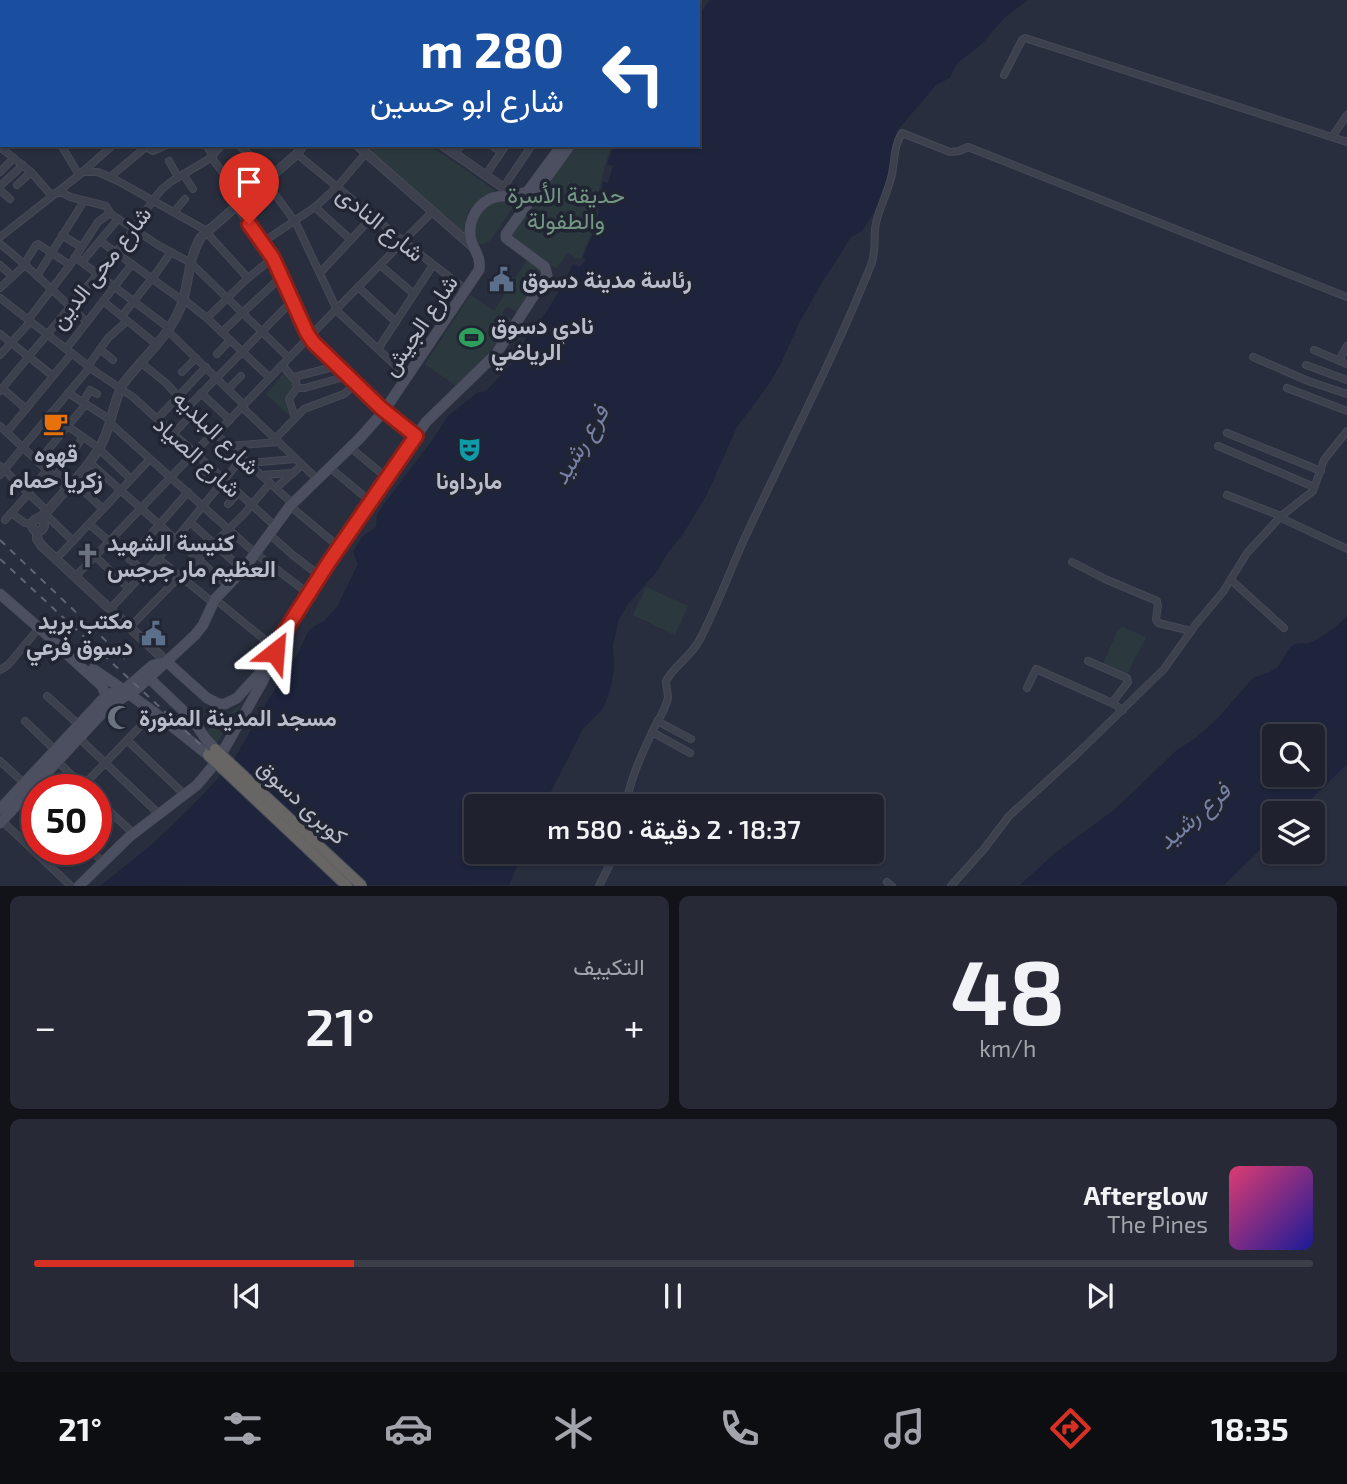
<!DOCTYPE html>
<html lang="ar">
<head>
<meta charset="utf-8">
<style>
  :root { --surface:#1f222e; --page:#272a36; --text:#f1f3f6; --muted:#a1a4aa; --line:#3c3f4a; --accent:#d93025 }
  body { margin:0; font-family:"Exo 2",Vazirmatn,sans-serif; background:var(--page); color:var(--text); direction:rtl; height:100vh; display:flex; flex-direction:column; font-size:26px; white-space:nowrap }
  * { box-sizing:border-box; margin:0 }
  p { font-size:23px; color:var(--muted) }
  .icon { flex:none; width:38px; height:38px; fill:none; stroke:currentColor; stroke-width:2; stroke-linecap:round; stroke-linejoin:round }
  .map { position:relative; height:886px; overflow:hidden; direction:ltr }
  .details { display:flex; flex-direction:column; gap:10px; padding:10px; background:#111319; flex:1 }
  .details>* { flex:none }
  .banner { position:absolute; left:0px; top:0px; width:700px; height:147px; box-shadow:0 2px 5px #0004,0 0 0 2px var(--line); direction:rtl; background:#1a4fa0; color:#fff; overflow:hidden }
  .fabs { position:absolute; left:1262px; top:724px; display:grid; gap:14px }
  .fabs a { display:grid; place-items:center; width:63px; height:63px; border-radius:7px; background:var(--surface); box-shadow:0 2px 5px #0004,0 0 0 2px var(--line); font-size:35px }
  .speed { position:absolute; left:21px; top:774px; display:flex; gap:14px; font-size:35px; font-weight:700; text-align:center }
  .speed>* { display:grid; place-content:center; width:91px; height:91px; border-radius:50%; background:var(--surface); box-shadow:0 2px 5px #0004,0 0 0 2px var(--line); line-height:1 }
  .speed .limit { border:10px solid #d22; background:#fff; color:#111 }
  .pin { position:absolute; display:grid; place-items:center; width:60px; height:60px; color:#fff; margin:-72px -30px; border-radius:50% 50% 50% 0; rotate:-45deg; box-shadow:0 0 7px #0007 }
  .pin .icon { rotate:45deg }
  .me { position:absolute; width:77px; margin:-38px; rotate:28deg; stroke-linejoin:round; filter:drop-shadow(0 0 5px #0008) }
  .turn { display:flex; align-items:center; gap:24px; height:147px; padding:0 21px; font-size:32px }
  .turn .icon { width:91px; height:91px; stroke-width:2.5 }
  .turn b { display:block; font-size:49px; line-height:60px }
  .big { font-size:52px; font-weight:600; line-height:1.1 }
  .details .widget { flex:1; display:flex; flex-direction:column; justify-content:center; gap:10px; min-width:0; padding:0 24px; border-radius:10px; background:var(--page) }
  .details .dial { align-items:center; gap:0 }
  .dial b { font-size:91px; line-height:1 }
  .song { display:flex; align-items:center; gap:21px }
  .cover { width:84px; height:84px; border-radius:10px; background:linear-gradient(135deg,hsl(340 70% 55%),hsl(240 70% 35%)) }
  .played { height:7px; border-radius:4px; background:linear-gradient(90deg,var(--accent) 25%,var(--line) 25%) }
  .keys { display:flex; justify-content:space-around; direction:ltr }
  .heat { display:flex; justify-content:space-between; align-items:center; font-size:38px; direction:ltr }
  .details .tiles { flex:1; display:grid; gap:10px; grid-template-columns:1fr 1fr }
  .widget:last-child { grid-column:span 2 }
  .trip { position:absolute; left:464px; top:794px; width:420px; height:70px; border-radius:7px; background:var(--surface); box-shadow:0 2px 5px #0004,0 0 0 2px var(--line); font-weight:600; line-height:70px; text-align:center; direction:rtl }
  .tab-bar { display:flex; height:112px; justify-content:space-around; align-items:center; background:#0c0e12; color:var(--muted) }
  .tab-bar .icon { width:49px; height:49px }
  .tab-bar .current { color:var(--accent) }
  .tab-bar b { font-size:32px; color:var(--text) }
  .map>svg:first-child { display:block }
  .green { fill:#2b393f }
  .water { fill:#1d243b; fill-rule:evenodd }
  .lines { fill:none; stroke-linecap:round; stroke-linejoin:round }
  .minor-casing { stroke:#464a57; stroke-width:8 }
  .tertiary-casing { stroke:#464a57; stroke-width:10 }
  .secondary-casing { stroke:#464a57; stroke-width:11 }
  .minor { stroke:#3d414e; stroke-width:6 }
  .tertiary { stroke:#3d414e; stroke-width:8 }
  .secondary { stroke:#4b4f60; stroke-width:10 }
  .rail { stroke:#5f6474; stroke-width:2; stroke-dasharray:7 7; stroke-linecap:butt }
  .trunk-bridge-casing { stroke:#474b59; stroke-width:12; stroke-linecap:butt }
  .trunk-bridge { stroke:#676664; stroke-width:10 }
  .route-casing { stroke:#8d1f18; stroke-width:18 }
  .route { stroke:#d93025; stroke-width:12 }
  .labels { text-anchor:middle; dominant-baseline:central; stroke-width:7; stroke-linejoin:round; paint-order:stroke }
  .park-label { font-size:23px; fill:#739782; stroke:#212533 }
  .street-label { font-size:23px; fill:#b9bcc9; stroke:#212533 }
  .poi-label { font-size:23px; font-weight:bold; fill:#b9bcc9; stroke:#212533; text-anchor:start }
  .water-label { font-size:24px; font-style:italic; fill:#7781a3; stroke:#212533 }
</style>
</head>
<body>
<div class="map">
<svg width="1347" height="886" viewBox="0 0 1347 886">
  <rect width="100%" height="100%" fill="#292e3e"/>
  <g class="green">
    <path d="M362,145H429L496,191C477,201 463,208 465,233Z"/>
    <polygon points="574,145 612,145 605,165 598,195 595,224 581,258 576,258 568,252 556,268 510,234"/>
    <path d="M508,199L518,200L491,240L483,244L478,243C470,216 483,204 508,199Z"/>
    <path d="M527,260L540,269L542,276L518,313L507,306L502,313L512,320L511,322C495,347 478,367 456,386L425,364L470,295L494,311Z"/>
    <polygon points="284,373 293,380 293,389 284,398 290,416 266,394"/>
    <polygon points="646,587 688,606 675,635 633,615"/>
    <polygon points="1123,627 1146,637 1126,676 1102,666 1118,630"/>
    <polygon points="243,703 215,746 205,732"/>
  </g>
  <g class="water">
    <polygon points="710,0 1028,0 1004,18 981,45 961,60 955,66 950,78 936,85 897,131 889,184 873,214 862,231 851,237 823,281 800,321 781,363 769,384 737,427 707,494 683,534 667,554 658,570 628,604 619,619 613,645 614,668 612,682 608,696 602,710 583,729 543,807 476,807 476,852 523,852 509,885 100,886 149,847 188,810 231,765 268,700 298,653 308,632 314,626 324,621 337,607 358,564 353,552 363,536 376,527 377,515 384,504 433,439 448,416 477,393 486,391 512,363 523,346 526,338 547,311 562,286 573,264 579,267 586,260 583,257 597,224 603,182 608,183 613,166 607,164 614,145 698,145 698,16"/>
    <path d="M1347,616V764L1296,814H1274V836L1224,885H1020L1054,854L1114,810L1178,749L1193,740L1216,720L1253,678L1270,672L1278,667L1289,649L1293,645L1296,644L1309,643L1316,640L1337,626ZM1274,737H1312V775H1274Z"/>
  </g>
  <g class="lines">
    <defs>
      <g id="minor">
        <polyline points="86,0 88,2"/>
        <polyline points="132,0 132,2"/>
        <polyline points="161,0 163,2"/>
        <polyline points="188,0 189,2"/>
        <polyline points="216,0 218,2"/>
        <polyline points="342,0 346,2"/>
        <polyline points="394,0 396,2"/>
        <polyline points="351,2 352,0"/>
        <polyline points="378,2 379,0"/>
        <polyline points="447,2 449,0"/>
        <polyline points="459,2 462,0"/>
        <polyline points="0,33 2,32"/>
        <polyline points="0,45 2,44"/>
        <polyline points="0,60 2,63"/>
        <polyline points="0,70 2,69"/>
        <polyline points="1004,75 1022,40 1025,38 1347,142"/>
        <polyline points="1332,137 1347,115"/>
        <polyline points="61,145 79,175"/>
        <polyline points="206,145 213,156"/>
        <polyline points="238,145 274,175"/>
        <polyline points="491,145 501,152"/>
        <polyline points="0,147 31,172 52,196"/>
        <polyline points="452,153 463,145"/>
        <polyline points="297,154 403,241 466,290"/>
        <polyline points="211,157 244,200"/>
        <polyline points="169,161 178,177"/>
        <polyline points="0,172 14,158"/>
        <polyline points="82,172 98,172 118,181 207,231"/>
        <polyline points="183,174 193,189"/>
        <polyline points="485,176 506,145"/>
        <polyline points="110,177 146,147 153,151 166,145"/>
        <polyline points="266,182 296,223 338,312 408,377"/>
        <polyline points="17,185 31,172"/>
        <polyline points="0,186 23,165"/>
        <polyline points="503,188 532,145"/>
        <polyline points="0,190 10,199"/>
        <polyline points="55,193 63,193 70,197 106,206 111,214 158,245 191,263 289,358"/>
        <polyline points="236,207 270,254 307,333 313,342 384,411 416,436"/>
        <polyline points="315,207 351,240"/>
        <polyline points="174,212 185,199"/>
        <polyline points="206,232 248,278"/>
        <polyline points="62,235 81,247"/>
        <polyline points="0,237 79,175 113,145"/>
        <polyline points="100,241 183,301"/>
        <polyline points="263,242 315,207 337,187 365,154"/>
        <path d="M0,244C31,268 58,296 87,322"/>
        <polyline points="75,257 169,328"/>
        <polyline points="82,262 118,219"/>
        <polyline points="25,263 36,245 38,244 70,265"/>
        <polyline points="0,265 12,276"/>
        <polyline points="380,265 414,294"/>
        <polyline points="320,273 373,216"/>
        <polyline points="37,276 84,201"/>
        <polyline points="358,287 396,322"/>
        <polyline points="0,288 26,264"/>
        <polyline points="0,298 96,372 133,397 275,526"/>
        <polyline points="183,299 207,318 270,378"/>
        <polyline points="103,301 156,344"/>
        <polyline points="122,316 157,272 171,252"/>
        <polyline points="207,318 248,278 273,258"/>
        <polyline points="28,320 70,265 98,222 110,213"/>
        <polyline points="167,330 244,405"/>
        <polyline points="222,332 281,277"/>
        <polyline points="0,334 53,376"/>
        <polyline points="66,349 132,264"/>
        <polyline points="100,349 113,360"/>
        <polyline points="378,349 433,265"/>
        <polyline points="1314,350 1347,364"/>
        <polyline points="217,354 230,340"/>
        <polyline points="0,355 30,322"/>
        <polyline points="1253,357 1308,381 1347,394"/>
        <polyline points="1339,361 1347,346"/>
        <polyline points="140,362 166,383 196,416 292,503"/>
        <polyline points="282,365 296,381 297,388 289,399 295,418"/>
        <polyline points="1306,365 1347,380"/>
        <polyline points="88,366 108,338 127,321"/>
        <polyline points="182,372 196,358"/>
        <polyline points="294,377 337,366"/>
        <polyline points="2,388 26,409"/>
        <polyline points="297,388 305,388 347,376"/>
        <polyline points="1287,388 1347,411"/>
        <polyline points="228,389 241,376"/>
        <polyline points="0,391 116,252 134,229 153,200 162,189 172,181 209,159 222,145"/>
        <polyline points="68,393 111,420"/>
        <polyline points="201,393 230,420"/>
        <polyline points="83,402 90,390 97,394"/>
        <polyline points="188,407 292,301"/>
        <polyline points="242,407 317,479"/>
        <polyline points="50,414 99,448"/>
        <polyline points="157,419 206,367"/>
        <polyline points="110,423 255,553 309,594"/>
        <polyline points="0,426 66,488"/>
        <polyline points="7,432 72,353"/>
        <polyline points="174,433 193,413"/>
        <polyline points="1227,433 1321,471"/>
        <polyline points="216,434 309,337 432,212"/>
        <polyline points="275,439 304,409 344,394 356,384"/>
        <polyline points="229,446 278,442"/>
        <polyline points="1218,446 1314,487"/>
        <polyline points="23,447 90,367"/>
        <polyline points="351,448 387,478"/>
        <polyline points="99,449 131,479"/>
        <polyline points="38,462 86,404"/>
        <polyline points="89,462 228,586"/>
        <polyline points="248,463 296,459"/>
        <polyline points="0,466 47,511"/>
        <polyline points="329,467 370,501"/>
        <polyline points="0,475 23,447"/>
        <polyline points="261,475 293,473"/>
        <polyline points="55,477 83,437"/>
        <polyline points="199,477 209,466"/>
        <polyline points="73,481 103,509"/>
        <polyline points="276,488 302,465"/>
        <polyline points="28,492 47,470"/>
        <polyline points="1227,495 1281,516"/>
        <polyline points="228,504 238,493"/>
        <polyline points="290,506 339,547"/>
        <polyline points="11,513 25,523 32,524"/>
        <polyline points="45,514 73,541"/>
        <polyline points="1279,517 1347,549"/>
        <polyline points="5,520 29,493"/>
        <polyline points="190,522 243,570"/>
        <polyline points="89,524 145,572"/>
        <polyline points="269,534 294,556 320,576"/>
        <polyline points="95,556 129,589"/>
        <path d="M158,558C176,574 195,587 213,603"/>
        <polyline points="56,559 150,459"/>
        <polyline points="129,559 188,492"/>
        <polyline points="1072,562 1105,579 1157,601 1158,606 1156,619 1158,623 1191,631"/>
        <polyline points="181,576 244,514 270,483"/>
        <polyline points="75,577 214,432"/>
        <polyline points="1231,580 1284,628"/>
        <polyline points="215,599 276,649"/>
        <polyline points="110,609 175,540 242,458"/>
        <polyline points="130,627 180,576"/>
        <polyline points="1088,661 1127,678 1128,682 1112,703"/>
        <polyline points="0,670 8,665 39,628"/>
        <polyline points="1027,688 1036,669 1112,703 1123,710"/>
        <polyline points="47,696 78,724"/>
        <polyline points="25,721 55,750"/>
        <polyline points="657,721 691,739"/>
        <polyline points="652,732 690,753"/>
        <polyline points="79,738 159,814"/>
        <polyline points="127,740 185,795"/>
        <polyline points="0,761 24,783"/>
        <polyline points="57,761 86,789"/>
        <polyline points="80,789 154,712"/>
        <polyline points="96,799 133,833"/>
        <path d="M626,807C629,780 643,752 654,728C659,719 666,708 668,698C668,692 666,687 666,681C674,666 690,657 699,641C716,609 728,576 742,544C785,451 833,360 871,265C876,253 874,241 875,229C877,209 891,189 893,168C895,155 895,144 902,133L950,152L959,151L968,147L1347,297"/>
        <polyline points="2,821 71,886"/>
        <polyline points="27,844 37,834"/>
        <polyline points="89,849 103,862"/>
        <polyline points="49,865 64,849"/>
        <polyline points="887,882 892,886"/>
        <polyline points="599,886 611,862 620,852"/>
        <polyline points="951,886 984,849 1009,816 1078,753 1164,669 1196,624 1223,592 1247,553 1281,516 1313,491 1324,460 1347,431"/>
      </g>
      <g id="tertiary">
        <polyline points="98,2 98,0"/>
        <polyline points="0,87 2,86"/>
        <polyline points="357,145 473,247"/>
        <polyline points="442,145 514,195"/>
        <path d="M36,519L45,514C63,492 91,466 103,441C112,423 113,402 123,384C140,361 164,341 177,315C190,291 186,261 201,237L297,154L303,145"/>
        <circle cx="38" cy="525" r="6"/>
        <polyline points="37,531 37,539 42,546 167,662"/>
      </g>
      <g id="secondary">
        <polyline points="661,2 662,0"/>
        <polyline points="671,2 672,0"/>
        <polyline points="0,594 54,641 60,648 102,686 106,696"/>
        <polyline points="167,662 207,698 219,704 225,704 237,698 267,665"/>
        <polyline points="93,669 124,690"/>
        <polyline points="149,678 193,720 205,738 215,749"/>
        <polyline points="129,694 154,712 208,755"/>
        <polyline points="0,809 102,700 112,693 124,690 153,665 166,662"/>
        <path d="M0,823L107,708L138,688L195,635L203,625L215,599L243,570L290,506L359,439L384,411L479,270C481,258 476,253 472,243C466,226 474,207 490,199C502,193 516,198 528,191L562,145"/>
        <polyline points="79,886 129,837 197,785 218,760 264,679 280,640 339,547 426,422 496,354 547,275 545,267 510,241 506,238 506,234 570,145"/>
      </g>
    </defs>
    <use href="#minor" class="minor-casing"/>
    <use href="#tertiary" class="tertiary-casing"/>
    <use href="#secondary" class="secondary-casing"/>
    <use href="#minor" class="minor"/>
    <use href="#tertiary" class="tertiary"/>
    <use href="#secondary" class="secondary"/>
    <g class="rail">
      <polyline points="0,540 125,659"/>
      <polyline points="0,559 353,886"/>
    </g>
    <defs>
      <g id="trunk-bridge">
        <polyline points="215,749 362,886"/>
        <polyline points="208,755 347,886"/>
      </g>
    </defs>
    <use href="#trunk-bridge" class="trunk-bridge-casing"/>
    <use href="#trunk-bridge" class="trunk-bridge"/>
  </g>
  <g class="lines">
    <defs>
      <polyline id="route" points="249,224 273,258 307,333 313,342 381,408 416,436 329,562 283,634 275,652"/>
    </defs>
    <use href="#route" class="route-casing"/>
    <use href="#route" class="route"/>
  </g>
  <defs>
    <symbol id="civic-bare" viewBox="-9 -9 18 18"><path d="M-.6-6.5H3V-4.5H.6V-3L4-1V1h2V6H-6V1h2V-1L-.6-3ZM-1.2 2.5V6h2.4V2.5Z" fill="#5c6f8a" stroke="#212533" stroke-width="2.5" paint-order="stroke"/></symbol>
    <symbol id="stadium-bare" viewBox="-9 -9 18 18"><path d="M0-5a6.5 5 0 1 0 0 10a6.5 5 0 1 0 0-10ZM-3.5-1.8h7v3.6h-7Z" fill="#2e9e5b" stroke="#212533" stroke-width="2.5" paint-order="stroke"/></symbol>
    <symbol id="cafe-bare" viewBox="-9 -9 18 18"><path d="M-5.5-4.5H6V0H3Q3 3.5 0 3.5H-2.5Q-5.5 3.5-5.5 0ZM3-3.2v2h1.7v-2ZM-6 4.5H4V6H-6Z" fill="#e8710a" stroke="#212533" stroke-width="2.5" paint-order="stroke"/></symbol>
    <symbol id="theatre-bare" viewBox="-9 -9 18 18"><path d="M-5-5.5Q0-4 5-5.5V0Q5 5 0 6Q-5 5-5 0ZM-3.3-2.5H-1v1.5H-3.3ZM1-2.5H3.3v1.5H1ZM-2.8 1Q0 5.5 2.8 1Z" fill="#0f9aa8" stroke="#212533" stroke-width="2.5" paint-order="stroke"/></symbol>
    <symbol id="church-bare" viewBox="-9 -9 18 18"><path d="M-1.2-6h2.4v3.5h3.3v2.4h-3.3V6h-2.4V-.1h-3.3v-2.4h3.3Z" fill="#6b7280" stroke="#212533" stroke-width="2.5" paint-order="stroke"/></symbol>
    <symbol id="mosque-bare" viewBox="-9 -9 18 18"><path d="M3.5-4.9A6 6 0 1 0 3.5 4.9A5 5 0 1 1 3.5-4.9Z" fill="#6b7280" stroke="#212533" stroke-width="2.5" paint-order="stroke"/></symbol>
  </defs>
  <g fill-rule="evenodd">
    <use href="#civic-bare" x="484" y="262" width="35" height="35"/>
    <use href="#stadium-bare" x="454" y="320" width="35" height="35"/>
    <use href="#cafe-bare" x="38" y="406" width="35" height="35"/>
    <use href="#theatre-bare" x="452" y="432" width="35" height="35"/>
    <use href="#church-bare" x="70" y="538" width="35" height="35"/>
    <use href="#civic-bare" x="136" y="616" width="35" height="35"/>
    <use href="#mosque-bare" x="102" y="700" width="35" height="35"/>
  </g>
  <g class="labels">
    <g class="park-label">
      <text x="566" y="194">حديقة الأسرة<tspan x="566" dy="26">والطفولة</tspan></text>
    </g>
    <g class="street-label">
      <text transform="translate(381 223) rotate(39)">شارع النادى</text>
      <text transform="translate(100 267) rotate(-52)">شارع محى الدين</text>
      <text transform="translate(419 325) rotate(-56)">شارع الجيش</text>
      <text transform="translate(217 432) rotate(44)">شارع البلديه</text>
      <text transform="translate(198 456) rotate(42)">شارع الصياد</text>
      <text transform="translate(303 801) rotate(43)">كوبرى دسوق</text>
    </g>
    <g class="poi-label">
      <text x="522" y="279">رئاسة مدينة دسوق</text>
      <text x="491" y="325">نادي دسوق<tspan x="491" dy="26">الرياضي</tspan></text>
      <text x="56" y="453" text-anchor="middle">قهوه<tspan x="56" dy="26">زكريا حمام</tspan></text>
      <text x="469" y="480" text-anchor="middle">مارداونا</text>
      <text x="107" y="542">كنيسة الشهيد<tspan x="107" dy="26">العظيم مار جرجس</tspan></text>
      <text x="133" y="620" text-anchor="end">مكتب بريد<tspan x="133" dy="26">دسوق فرعي</tspan></text>
      <text x="139" y="717">مسجد المدينة المنورة</text>
    </g>
    <g class="water-label">
      <text transform="translate(579 444) rotate(-59)">فرع رشيد</text>
      <text transform="translate(1193 815) rotate(-41)">فرع رشيد</text>
    </g>
  </g>
</svg>
<div class="fabs">
<a><svg class="icon" aria-label="search" viewBox="0 0 24 24"><circle cx="10" cy="10" r="6"/><path d="M15 15l6 6"/></svg></a>
<a><svg class="icon" aria-label="layers" viewBox="0 0 24 24"><path d="M12 4l9 5-9 5-9-5zM3 14l9 5 9-5"/></svg></a>
</div>
<div class="speed"><div class="limit">50</div></div>
<div class="pin" style="left:249px;top:224px;background:#d93025"><svg class="icon" aria-label="arrive" viewBox="0 0 24 24"><path d="M6 21V4h12l-3 4 3 4H6"/></svg></div>
<svg class="me" style="left:275px;top:652px" viewBox="-20 -20 40 40"><path d="M0-17L14 15 0 8-14 15z" fill="#d93025" stroke="#fff" stroke-width="4"/></svg>
<div class="trip">18:37 · 2 دقيقة · 580 m</div>
<div class="banner">
<div class="turn"><svg class="icon" aria-label="left" viewBox="0 0 24 24"><path d="M17 20v-9H6M10 6l-5 5 5 5"/></svg><div><b>280 m</b>شارع ابو حسين</div></div>
</div>
</div>
<section class="details">
<div class="tiles">
<div class="widget dial"><b>48</b><p>km/h</p></div>
<div class="widget"><p>التكييف</p>
<div class="heat"><a>−</a><b class="big">21°</b><a>+</a></div>
</div>
<div class="widget">
<div class="song"><i class="cover"></i><div><b>Afterglow</b><p>The Pines</p></div></div>
<div class="played"></div>
<div class="keys"><svg class="icon" aria-label="previous" viewBox="0 0 24 24"><path d="M18 5L8 12l10 7zM5 5v14"/></svg><svg class="icon" aria-label="pause" viewBox="0 0 24 24"><path d="M8 5v14M16 5v14"/></svg><svg class="icon" aria-label="next" viewBox="0 0 24 24"><path d="M6 5l10 7-10 7zM19 5v14"/></svg></div>
</div>
</div>
</section>
<nav class="tab-bar">
<b>18:35</b>
<svg class="icon current" aria-label="directions" viewBox="0 0 24 24"><path d="M12 3l9 9-9 9-9-9zM9 14v-3h6M13 9l2 2-2 2"/></svg>
<svg class="icon" aria-label="music" viewBox="0 0 24 24"><path d="M9 18V5l10-2v13"/><circle cx="6" cy="18" r="3"/><circle cx="16" cy="16" r="3"/></svg>
<svg class="icon" aria-label="phone" viewBox="0 0 24 24"><path d="M5 4h4l2 5-3 2q2 4 5 5l2-3 5 2v4C11 20 4 13 5 4z"/></svg>
<svg class="icon" aria-label="climate" viewBox="0 0 24 24"><path d="M12 3v18M4 7l16 10M4 17L20 7"/></svg>
<svg class="icon" aria-label="car" viewBox="0 0 24 24"><path d="M5 17H2v-5l4-1 3-4h7l3 4 3 1v5h-3M9 17h6M6 11h13"/><circle cx="7" cy="17" r="2"/><circle cx="17" cy="17" r="2"/></svg>
<svg class="icon" aria-label="filters" viewBox="0 0 24 24"><path d="M4 7h16M4 17h16"/><circle cx="9" cy="7" r="2"/><circle cx="15" cy="17" r="2"/></svg>
<b>21°</b>
</nav>
</body>
</html>
